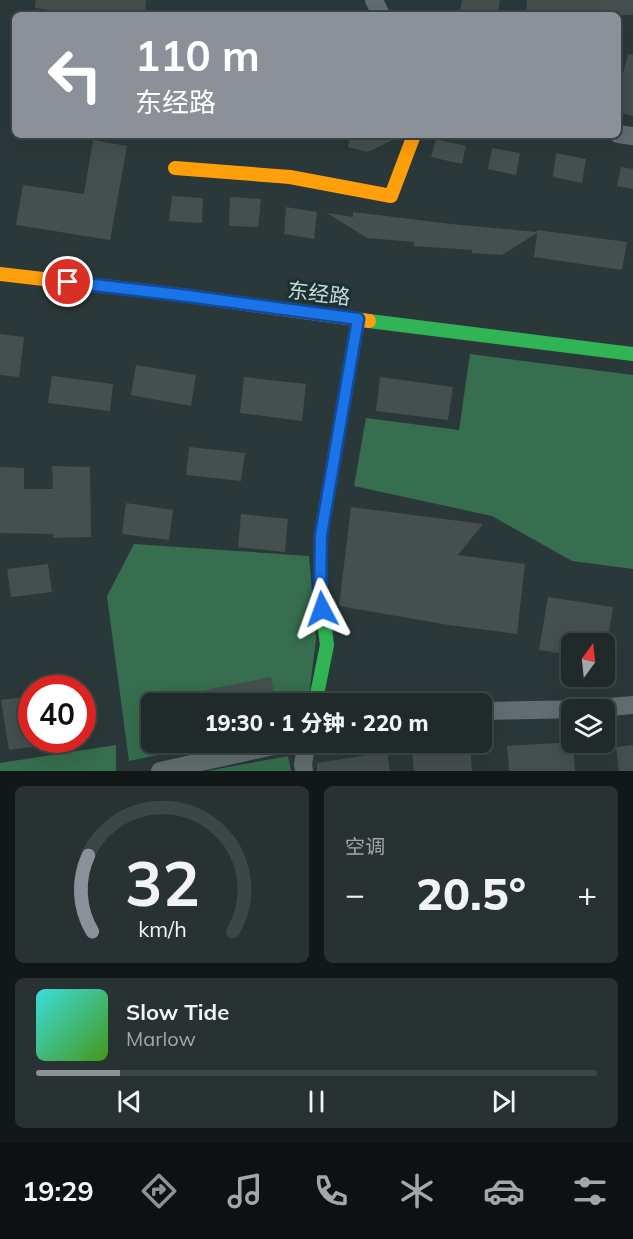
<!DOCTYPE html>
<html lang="zh">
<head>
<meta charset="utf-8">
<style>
  :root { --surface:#202a2b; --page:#283233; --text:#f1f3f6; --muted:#a2a7a9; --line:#3d4647; --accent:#8c9099 }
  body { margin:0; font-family:Mulish,"Noto Sans SC",sans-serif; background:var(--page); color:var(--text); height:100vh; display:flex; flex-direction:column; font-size:22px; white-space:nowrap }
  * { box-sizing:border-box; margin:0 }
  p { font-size:20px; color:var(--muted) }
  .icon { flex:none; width:33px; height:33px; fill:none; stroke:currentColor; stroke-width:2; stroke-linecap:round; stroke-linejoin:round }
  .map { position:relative; height:771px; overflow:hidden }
  .drawer { display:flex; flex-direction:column; gap:15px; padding:15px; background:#121718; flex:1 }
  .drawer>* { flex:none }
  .hud { position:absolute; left:12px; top:12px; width:609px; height:126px; border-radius:9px; box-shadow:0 6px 24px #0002,0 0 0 2px var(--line); background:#8c9099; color:#fff; overflow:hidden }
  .needle { width:39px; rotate:15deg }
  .fabs { position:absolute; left:561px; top:633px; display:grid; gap:12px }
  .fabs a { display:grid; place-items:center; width:54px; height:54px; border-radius:9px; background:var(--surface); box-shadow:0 6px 24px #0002,0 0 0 2px var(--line); font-size:30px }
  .speed { position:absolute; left:18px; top:675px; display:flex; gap:12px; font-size:30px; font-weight:700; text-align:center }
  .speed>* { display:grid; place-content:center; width:78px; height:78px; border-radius:50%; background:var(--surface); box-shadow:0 6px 24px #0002,0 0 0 2px var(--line); line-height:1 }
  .speed .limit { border:9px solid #d22; background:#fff; color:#111 }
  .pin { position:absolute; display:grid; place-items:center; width:51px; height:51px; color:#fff; margin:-26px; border:3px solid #fff; border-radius:50%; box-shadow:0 2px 6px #0007 }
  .me { position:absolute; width:66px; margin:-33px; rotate:356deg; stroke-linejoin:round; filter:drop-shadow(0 0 4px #0008) }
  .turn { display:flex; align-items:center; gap:21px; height:126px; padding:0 24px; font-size:27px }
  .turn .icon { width:78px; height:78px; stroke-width:2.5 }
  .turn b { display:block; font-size:42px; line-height:51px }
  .big { font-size:45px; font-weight:800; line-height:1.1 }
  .drawer .card { flex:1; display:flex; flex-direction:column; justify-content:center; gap:9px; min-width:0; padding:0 21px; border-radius:9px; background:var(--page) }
  .drawer .dial { align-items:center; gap:0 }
  .dial svg { height:156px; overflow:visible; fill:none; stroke:var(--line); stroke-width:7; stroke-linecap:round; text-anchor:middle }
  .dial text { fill:var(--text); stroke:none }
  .song { display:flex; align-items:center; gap:18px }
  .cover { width:72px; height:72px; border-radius:9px; background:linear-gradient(135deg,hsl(180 70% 55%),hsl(100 70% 35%)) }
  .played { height:6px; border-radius:3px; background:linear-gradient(90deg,var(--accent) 15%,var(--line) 15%) }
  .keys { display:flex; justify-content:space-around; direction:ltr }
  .heat { display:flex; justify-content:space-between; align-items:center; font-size:33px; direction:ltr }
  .drawer .tiles { flex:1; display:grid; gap:15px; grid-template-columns:1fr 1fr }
  .card:last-child { grid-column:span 2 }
  .trip { position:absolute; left:141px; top:693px; width:351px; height:60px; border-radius:9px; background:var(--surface); box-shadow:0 6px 24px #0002,0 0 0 2px var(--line); font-weight:800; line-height:60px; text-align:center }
  .menu { display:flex; height:96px; justify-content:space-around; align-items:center; background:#0d1111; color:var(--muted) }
  .menu .icon { width:42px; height:42px }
  .menu .active { color:var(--accent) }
  .menu b { font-size:27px; color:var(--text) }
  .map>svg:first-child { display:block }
  .forest { fill:#366e4f }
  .building { fill:#444f4e }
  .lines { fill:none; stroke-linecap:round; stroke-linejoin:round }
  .street { stroke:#626d70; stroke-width:18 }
  .fast { stroke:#30b455; stroke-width:14 }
  .slow { stroke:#ff9f0a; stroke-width:14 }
  .route-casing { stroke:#114b97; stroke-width:15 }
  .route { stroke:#1a73e8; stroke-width:10 }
  .labels { text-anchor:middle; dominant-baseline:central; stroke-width:6; stroke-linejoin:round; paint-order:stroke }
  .street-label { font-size:21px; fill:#ccd9db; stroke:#1b3235 }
</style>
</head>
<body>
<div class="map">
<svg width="633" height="771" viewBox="0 0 633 771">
  <rect width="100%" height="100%" fill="#2b3839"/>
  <g class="forest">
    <polygon points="470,354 633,375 633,569 572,561 492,516 354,486 366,418 459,430"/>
    <polygon points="134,544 309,556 316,639 308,703 152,704 152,742 228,743 190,748 129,761 107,596"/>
    <polygon points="116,745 116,771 0,771 0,763"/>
    <polygon points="288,756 291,771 207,771"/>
  </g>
  <g class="building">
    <polygon points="36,0 146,0 145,15 84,15 35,8"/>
    <polygon points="462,0 500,0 498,15 479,15 460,12"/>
    <polygon points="527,0 633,0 633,15 599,15 557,11 557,15 526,14"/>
    <polygon points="628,54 633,55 633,116 618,112 618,94"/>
    <polygon points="350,135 398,135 397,138 368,152 348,147"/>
    <polygon points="436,139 466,146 462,164 431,157"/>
    <polygon points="93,140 127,146 110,240 16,225 23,185 84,194"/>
    <polygon points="492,148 520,153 516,175 488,169"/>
    <polygon points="556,153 586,159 582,183 553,177"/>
    <polygon points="621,167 633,169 633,189 617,186"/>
    <polygon points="172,196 203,198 202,223 169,221"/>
    <polygon points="230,197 261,199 258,227 229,226"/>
    <polygon points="286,207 317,212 314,239 284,234"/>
    <polygon points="353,212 451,224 537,232 537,230 627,242 622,270 534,257 537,233 502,255 472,253 472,250 414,246 414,242 367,238 327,213 353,217"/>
    <polygon points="0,334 24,337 19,377 0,375"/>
    <polygon points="136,365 196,375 191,406 131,395"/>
    <polygon points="52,376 113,384 110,411 48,403"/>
    <polygon points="244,377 306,384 302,421 240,413"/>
    <polygon points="380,377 453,387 448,420 376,411"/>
    <polygon points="189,447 245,453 241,481 186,475"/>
    <polygon points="52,466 90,467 91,537 53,538 53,534 0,533 0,467 24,468 24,489 53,489"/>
    <polygon points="126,503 173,510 169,540 122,534"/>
    <polygon points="351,507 483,524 458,555 525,564 517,634 449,625 339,606"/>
    <polygon points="241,514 288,519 285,552 238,547"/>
    <polygon points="48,564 52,592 11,597 7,569"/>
    <polygon points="548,597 613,607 607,644 572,644 572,655 539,650"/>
    <polygon points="271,677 276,704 170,704 170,697"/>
    <polygon points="32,696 32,747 9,750 1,700"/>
    <polygon points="573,742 575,771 509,771 507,746"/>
    <polygon points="470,744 472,771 414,771 412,750"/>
    <polygon points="633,745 633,771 619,771 616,747"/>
    <polygon points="387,752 390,771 317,771 317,763"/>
  </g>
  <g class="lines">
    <g class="street">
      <polyline points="374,0 381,15"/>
      <polyline points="618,134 633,136"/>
      <polyline points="482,711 585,709 633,705"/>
      <polyline points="160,771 291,742"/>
      <polyline points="304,771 303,764 307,742"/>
    </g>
    <g class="fast">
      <polyline points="369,321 633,354"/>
      <polyline points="315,704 327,645 320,591 321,535 358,319"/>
    </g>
    <g class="slow">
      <polyline points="175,168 290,177 391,196 414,135"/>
      <polyline points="0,274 180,295 369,321"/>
    </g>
  </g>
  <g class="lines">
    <defs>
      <polyline id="route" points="68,282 180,295 358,319 321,535 320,591 322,609"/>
    </defs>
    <use href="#route" class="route-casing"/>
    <use href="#route" class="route"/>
  </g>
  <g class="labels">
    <g class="street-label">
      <text transform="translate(319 293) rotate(7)">东经路</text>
    </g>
  </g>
</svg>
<div class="fabs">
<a><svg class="needle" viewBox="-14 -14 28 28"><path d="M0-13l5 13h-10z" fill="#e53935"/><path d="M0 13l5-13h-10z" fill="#a2a7a9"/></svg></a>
<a><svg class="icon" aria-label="layers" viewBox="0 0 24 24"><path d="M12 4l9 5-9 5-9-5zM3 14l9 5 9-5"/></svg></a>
</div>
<div class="speed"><div class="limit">40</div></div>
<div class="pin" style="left:68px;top:282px;background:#d93025"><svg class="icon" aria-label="arrive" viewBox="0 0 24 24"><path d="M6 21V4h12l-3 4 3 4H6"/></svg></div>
<svg class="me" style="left:322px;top:609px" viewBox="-20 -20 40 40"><path d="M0-17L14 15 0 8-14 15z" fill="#1a73e8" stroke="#fff" stroke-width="4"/></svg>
<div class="trip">19:30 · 1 分钟 · 220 m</div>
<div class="hud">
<div class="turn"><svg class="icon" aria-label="left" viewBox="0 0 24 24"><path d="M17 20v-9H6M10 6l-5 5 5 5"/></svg><div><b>110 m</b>东经路</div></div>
</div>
</div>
<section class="drawer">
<div class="tiles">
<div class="card dial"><svg viewBox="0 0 100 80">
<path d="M14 69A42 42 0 1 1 86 69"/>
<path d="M14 69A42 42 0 0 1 12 30" stroke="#8c9099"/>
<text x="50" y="56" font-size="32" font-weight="700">32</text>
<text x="50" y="72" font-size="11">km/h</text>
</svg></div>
<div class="card"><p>空调</p>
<div class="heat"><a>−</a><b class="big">20.5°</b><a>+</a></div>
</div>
<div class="card">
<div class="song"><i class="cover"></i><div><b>Slow Tide</b><p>Marlow</p></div></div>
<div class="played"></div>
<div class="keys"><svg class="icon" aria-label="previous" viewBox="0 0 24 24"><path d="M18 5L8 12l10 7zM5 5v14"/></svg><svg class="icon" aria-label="pause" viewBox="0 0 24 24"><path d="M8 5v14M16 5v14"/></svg><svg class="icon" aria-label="next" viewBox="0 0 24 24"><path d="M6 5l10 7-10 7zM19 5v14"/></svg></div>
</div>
</div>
</section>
<nav class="menu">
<b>19:29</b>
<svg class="icon active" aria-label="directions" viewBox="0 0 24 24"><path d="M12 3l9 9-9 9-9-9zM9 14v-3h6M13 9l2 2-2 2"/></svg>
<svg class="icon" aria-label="music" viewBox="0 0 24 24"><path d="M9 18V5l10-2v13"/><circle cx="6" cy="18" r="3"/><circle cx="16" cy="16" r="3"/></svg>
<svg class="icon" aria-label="phone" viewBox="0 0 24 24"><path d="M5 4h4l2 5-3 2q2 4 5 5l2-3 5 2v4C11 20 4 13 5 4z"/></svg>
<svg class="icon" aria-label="climate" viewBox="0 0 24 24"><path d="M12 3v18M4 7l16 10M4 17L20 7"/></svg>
<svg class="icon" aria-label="car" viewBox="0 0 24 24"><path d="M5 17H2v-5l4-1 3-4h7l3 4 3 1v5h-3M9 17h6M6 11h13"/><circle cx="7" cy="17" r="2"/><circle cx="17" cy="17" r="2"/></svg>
<svg class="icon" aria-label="filters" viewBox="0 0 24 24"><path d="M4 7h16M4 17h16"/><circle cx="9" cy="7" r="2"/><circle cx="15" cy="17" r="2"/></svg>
</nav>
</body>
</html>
